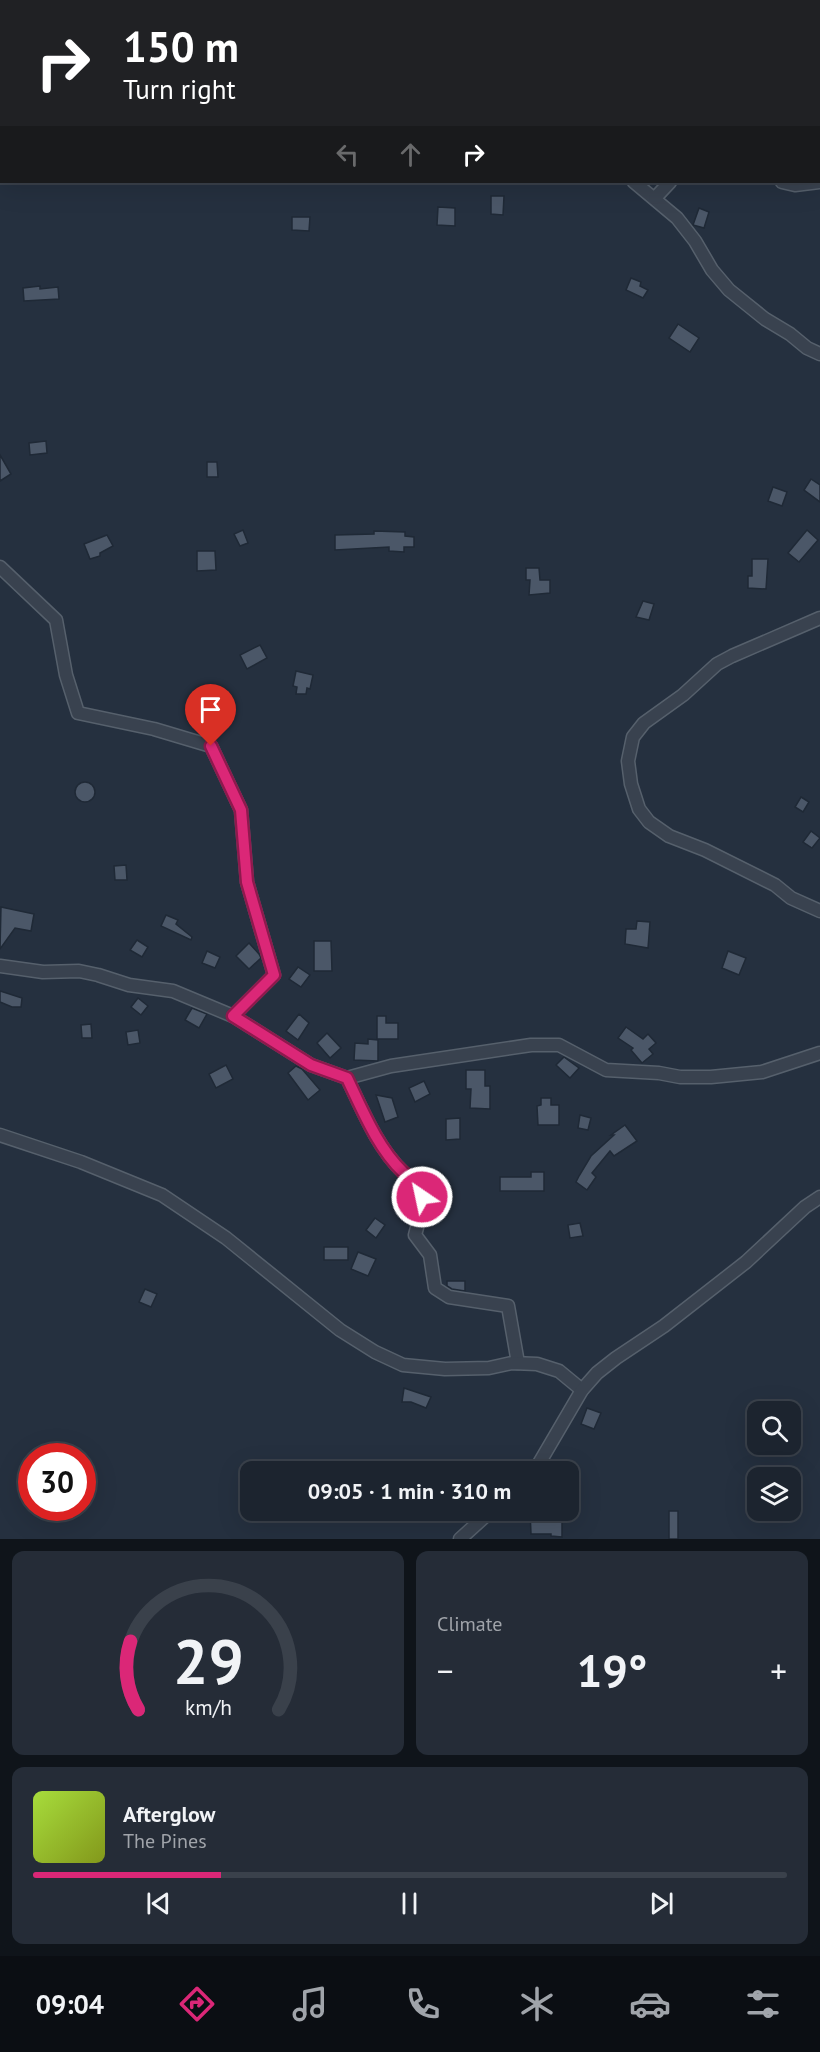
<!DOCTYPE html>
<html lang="en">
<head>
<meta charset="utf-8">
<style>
  :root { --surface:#1c242f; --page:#252c37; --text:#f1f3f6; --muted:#a0a4aa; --line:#3a414b; --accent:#db2777 }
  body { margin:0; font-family:"PT Sans",sans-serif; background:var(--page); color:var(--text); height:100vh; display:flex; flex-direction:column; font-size:22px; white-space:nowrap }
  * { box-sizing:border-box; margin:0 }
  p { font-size:20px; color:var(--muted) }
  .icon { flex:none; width:33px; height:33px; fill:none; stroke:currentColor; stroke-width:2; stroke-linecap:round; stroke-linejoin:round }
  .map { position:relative; height:1539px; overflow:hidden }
  .drawer { display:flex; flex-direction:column; gap:12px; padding:12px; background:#0f141a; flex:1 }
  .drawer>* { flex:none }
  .hud { position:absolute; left:0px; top:0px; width:820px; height:183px; box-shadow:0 6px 24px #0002,0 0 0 2px var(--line); background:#202124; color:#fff; overflow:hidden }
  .buttons { position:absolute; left:747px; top:1401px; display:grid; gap:12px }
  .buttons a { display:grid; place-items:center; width:54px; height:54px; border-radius:12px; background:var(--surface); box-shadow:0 6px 24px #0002,0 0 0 2px var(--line); font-size:30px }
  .speed { position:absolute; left:18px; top:1443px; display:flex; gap:12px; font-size:30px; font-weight:700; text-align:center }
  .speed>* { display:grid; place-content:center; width:78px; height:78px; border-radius:50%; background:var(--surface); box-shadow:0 6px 24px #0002,0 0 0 2px var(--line); line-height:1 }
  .speed .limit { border:9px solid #d22; background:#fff; color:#111 }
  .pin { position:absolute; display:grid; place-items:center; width:51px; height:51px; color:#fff; margin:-62px -26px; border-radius:50% 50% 50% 0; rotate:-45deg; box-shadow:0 0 6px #0007 }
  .pin .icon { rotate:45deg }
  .me { position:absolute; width:66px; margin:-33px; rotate:326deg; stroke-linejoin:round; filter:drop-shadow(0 0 4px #0008) }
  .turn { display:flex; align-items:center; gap:21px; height:126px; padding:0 24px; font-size:27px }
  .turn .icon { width:78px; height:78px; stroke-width:2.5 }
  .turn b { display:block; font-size:42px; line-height:51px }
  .lanes { display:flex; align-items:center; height:57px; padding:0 24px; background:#0003; justify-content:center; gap:30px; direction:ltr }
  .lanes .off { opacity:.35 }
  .big { font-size:45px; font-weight:700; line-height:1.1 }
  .drawer .tile { flex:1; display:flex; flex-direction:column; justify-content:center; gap:9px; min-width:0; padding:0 21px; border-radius:12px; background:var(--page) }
  .drawer .dial { align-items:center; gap:0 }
  .dial svg { height:156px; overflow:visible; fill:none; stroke:var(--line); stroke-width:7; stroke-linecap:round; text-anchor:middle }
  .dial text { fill:var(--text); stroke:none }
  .song { display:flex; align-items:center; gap:18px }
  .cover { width:72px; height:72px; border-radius:9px; background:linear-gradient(135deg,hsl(80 70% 55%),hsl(70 70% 35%)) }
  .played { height:6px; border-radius:3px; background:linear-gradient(90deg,var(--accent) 25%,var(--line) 25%) }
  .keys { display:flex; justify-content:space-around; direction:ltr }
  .heat { display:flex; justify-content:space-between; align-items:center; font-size:33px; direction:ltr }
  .drawer .tiles { flex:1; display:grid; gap:12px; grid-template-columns:1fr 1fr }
  .tile:last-child { grid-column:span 2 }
  .trip { position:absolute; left:240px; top:1461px; width:339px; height:60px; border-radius:12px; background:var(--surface); box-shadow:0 6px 24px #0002,0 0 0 2px var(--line); font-weight:700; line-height:60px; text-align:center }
  .tabs { display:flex; height:96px; justify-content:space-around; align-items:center; background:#0b0e13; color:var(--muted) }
  .tabs .icon { width:42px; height:42px }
  .tabs .selected { color:var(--accent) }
  .tabs b { font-size:27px; color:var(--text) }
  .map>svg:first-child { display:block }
  .building { fill:#4b5768; stroke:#1f2936; stroke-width:1.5 }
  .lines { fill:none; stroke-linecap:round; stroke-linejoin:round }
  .street-casing { stroke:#56606c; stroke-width:15 }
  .street { stroke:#39424f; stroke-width:12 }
  .route-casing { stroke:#8e194d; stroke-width:15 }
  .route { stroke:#db2777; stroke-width:10 }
</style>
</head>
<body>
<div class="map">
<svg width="820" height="1539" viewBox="0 0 820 1539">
  <rect width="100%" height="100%" fill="#25303f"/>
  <g class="building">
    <polygon points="491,196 504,196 503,215 491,214"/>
    <polygon points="438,207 455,208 455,226 437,225"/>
    <polygon points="699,208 709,212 704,228 693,225"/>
    <polygon points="292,217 310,217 309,231 292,230"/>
    <polygon points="631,278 641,282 640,286 648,290 643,298 626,290"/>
    <polygon points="40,286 40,289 58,287 59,299 24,301 23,288"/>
    <polygon points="678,324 699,338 690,352 669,338"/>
    <polygon points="46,441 47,453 30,455 29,443"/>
    <polygon points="0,455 11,474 0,481"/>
    <polygon points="207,462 217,462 218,477 207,477"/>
    <polygon points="811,479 820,485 820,502 804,490"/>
    <polygon points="773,487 787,492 782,506 768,501"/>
    <polygon points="243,530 248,543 240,546 234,534"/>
    <polygon points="807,530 818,540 799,562 788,553"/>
    <polygon points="374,531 405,532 405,536 414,537 414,547 404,547 404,552 389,551 389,547 335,550 335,535 374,534"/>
    <polygon points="107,535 113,546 100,553 100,556 90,559 84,544"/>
    <polygon points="197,551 215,551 216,570 197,571"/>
    <polygon points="752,559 768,559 766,589 748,588 748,576 752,576"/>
    <polygon points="526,568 539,568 540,580 550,580 550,593 529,595 530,580 526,580"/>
    <polygon points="643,601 654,604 649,620 636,617"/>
    <polygon points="260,645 267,658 247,669 240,655"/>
    <polygon points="296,671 313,675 310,689 307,688 306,694 296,694 297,687 293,686"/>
    <circle cx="85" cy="792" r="10"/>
    <polygon points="801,797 809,802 803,812 795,807"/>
    <polygon points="811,831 820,838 812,848 803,842"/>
    <polygon points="126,865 127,880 115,880 114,866"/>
    <polygon points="1,907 34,914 31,931 15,928 0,949"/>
    <polygon points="166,915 178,920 176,924 192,937 191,940 161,926"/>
    <polygon points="637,921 650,922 648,948 625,944 626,929 636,929"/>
    <polygon points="137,940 148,947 142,957 130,950"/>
    <polygon points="314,941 331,941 332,971 314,971"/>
    <polygon points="249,943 259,954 261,958 249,969 236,956"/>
    <polygon points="207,951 220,957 215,968 202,963"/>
    <polygon points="728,951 746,958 739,975 722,968"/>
    <polygon points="298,967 310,975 301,987 289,979"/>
    <polygon points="0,991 22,998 21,1007 12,1007 0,1002"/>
    <polygon points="138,998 148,1006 141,1015 131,1007"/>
    <polygon points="192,1008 207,1014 199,1028 185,1020"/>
    <polygon points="299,1014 309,1023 298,1040 286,1031"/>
    <polygon points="377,1016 386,1016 386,1023 398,1023 398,1039 377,1039"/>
    <polygon points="91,1024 92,1038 82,1038 81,1025"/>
    <polygon points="626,1027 643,1039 648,1034 656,1043 649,1049 653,1054 642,1063 631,1050 633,1048 618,1038"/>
    <polygon points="138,1030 140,1043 128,1045 126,1032"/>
    <polygon points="327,1033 341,1048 330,1058 317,1043"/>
    <polygon points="368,1039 378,1040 378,1061 354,1060 355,1043 368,1044"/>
    <polygon points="564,1057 579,1068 570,1078 556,1065"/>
    <polygon points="226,1065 233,1079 216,1088 209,1074"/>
    <polygon points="296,1066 302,1069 320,1090 308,1100 288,1073"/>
    <polygon points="466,1070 485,1070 485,1086 490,1086 490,1109 470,1108 471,1089 466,1089"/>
    <polygon points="424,1081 430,1094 415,1102 409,1088"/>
    <polygon points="376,1095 392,1098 398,1117 385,1122"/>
    <polygon points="541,1098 551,1098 551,1105 559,1105 559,1125 538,1125 537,1106 541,1105"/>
    <polygon points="580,1115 591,1118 588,1130 578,1128"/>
    <polygon points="460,1118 460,1139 446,1140 446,1119"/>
    <polygon points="625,1125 637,1141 614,1156 610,1151 592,1173 596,1177 587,1190 576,1182 579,1176 591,1156 614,1135 611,1135"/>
    <polygon points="531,1172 544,1172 544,1191 500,1191 500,1177 531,1177"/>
    <polygon points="431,1189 452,1189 452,1204 430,1204"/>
    <polygon points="375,1218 385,1225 376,1238 366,1230"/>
    <polygon points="580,1223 583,1236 570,1238 568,1225"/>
    <rect x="324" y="1247" width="24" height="13"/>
    <polygon points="358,1252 376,1259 368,1276 351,1269"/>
    <polygon points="447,1281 465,1281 465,1291 452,1289 447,1286"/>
    <polygon points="145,1289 157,1294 151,1307 139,1302"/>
    <polygon points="404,1388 431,1397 426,1408 411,1402 402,1402"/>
    <polygon points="587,1408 601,1413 594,1429 581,1424"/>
    <polygon points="530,1510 544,1510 545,1517 562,1518 562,1537 551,1536 551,1534 531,1534"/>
    <rect x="669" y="1511" width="9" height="28"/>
  </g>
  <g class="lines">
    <defs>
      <g id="street">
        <polyline points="819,15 820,15"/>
        <polyline points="0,32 2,32"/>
        <polyline points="634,182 677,218 695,241 712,270 729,290 765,319 790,334 807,348 820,354"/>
        <polyline points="782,182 795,185 820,182"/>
        <polyline points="655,198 670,182"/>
        <polyline points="0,567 56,620 66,675 78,713 154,729 211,746 241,810 247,882 274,975 233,1016"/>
        <polyline points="820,618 732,656 717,664 683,695 644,723 633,737 628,761 631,784 639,809 649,822 669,836 705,850 775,885 791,898 820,911"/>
        <polyline points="0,966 43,972 79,971 98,975 129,985 173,991 233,1016 311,1065 347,1078 391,1066 531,1045 559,1045 606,1070 659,1073 680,1077 711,1077 762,1072 820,1053"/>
        <path d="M347,1078C362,1109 377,1147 403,1172C408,1177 416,1180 423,1185L422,1209L415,1235L430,1255L435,1288L449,1297L508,1306L518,1363"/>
        <polyline points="0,1135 81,1162 162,1195 226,1238 340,1330 375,1352 403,1365 445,1369 489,1368 512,1363 537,1364 559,1371 582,1390"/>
        <polyline points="534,1472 582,1390 597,1373 616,1358 664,1326 746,1262 805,1207 820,1197"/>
        <polyline points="460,1539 492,1510"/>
      </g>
    </defs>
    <use href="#street" class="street-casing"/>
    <use href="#street" class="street"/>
  </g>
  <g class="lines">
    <defs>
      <path id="route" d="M211,746L241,810L247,882L274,975L233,1016L311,1065L347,1078C362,1109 377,1147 403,1172C408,1177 416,1180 423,1185L422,1197"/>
    </defs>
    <use href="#route" class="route-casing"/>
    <use href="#route" class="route"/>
  </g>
</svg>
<div class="buttons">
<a><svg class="icon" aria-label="search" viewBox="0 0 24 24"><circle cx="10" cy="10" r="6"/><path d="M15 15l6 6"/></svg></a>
<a><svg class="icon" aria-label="layers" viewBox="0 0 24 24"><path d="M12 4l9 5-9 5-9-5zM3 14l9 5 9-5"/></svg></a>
</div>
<div class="speed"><div class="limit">30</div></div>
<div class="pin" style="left:211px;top:746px;background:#d93025"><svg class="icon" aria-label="arrive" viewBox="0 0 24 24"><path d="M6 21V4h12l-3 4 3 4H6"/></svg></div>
<svg class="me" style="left:422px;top:1197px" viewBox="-20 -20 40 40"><circle r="17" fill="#db2777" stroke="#fff" stroke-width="3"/><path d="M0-11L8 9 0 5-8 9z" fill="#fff"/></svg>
<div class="trip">09:05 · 1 min · 310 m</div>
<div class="hud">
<div class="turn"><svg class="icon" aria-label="right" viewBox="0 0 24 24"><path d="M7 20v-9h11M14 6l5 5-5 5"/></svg><div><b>150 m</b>Turn right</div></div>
<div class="lanes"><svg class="icon off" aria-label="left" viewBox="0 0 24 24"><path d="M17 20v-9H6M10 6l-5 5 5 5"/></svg><svg class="icon off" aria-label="ahead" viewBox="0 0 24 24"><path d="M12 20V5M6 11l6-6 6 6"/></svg><svg class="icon" aria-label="right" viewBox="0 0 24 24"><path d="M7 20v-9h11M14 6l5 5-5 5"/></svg></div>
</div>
</div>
<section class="drawer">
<div class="tiles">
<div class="tile dial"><svg viewBox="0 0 100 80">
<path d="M14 69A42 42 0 1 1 86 69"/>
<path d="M14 69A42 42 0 0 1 10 34" stroke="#db2777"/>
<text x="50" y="56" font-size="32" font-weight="700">29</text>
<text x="50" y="72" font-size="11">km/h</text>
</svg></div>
<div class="tile"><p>Climate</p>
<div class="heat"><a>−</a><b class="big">19°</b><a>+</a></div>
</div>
<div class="tile">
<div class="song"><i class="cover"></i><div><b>Afterglow</b><p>The Pines</p></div></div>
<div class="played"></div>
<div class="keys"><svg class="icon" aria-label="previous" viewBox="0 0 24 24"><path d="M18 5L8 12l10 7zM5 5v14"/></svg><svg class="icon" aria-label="pause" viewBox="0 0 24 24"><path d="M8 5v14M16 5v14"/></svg><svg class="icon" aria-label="next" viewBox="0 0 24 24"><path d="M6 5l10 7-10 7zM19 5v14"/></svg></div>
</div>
</div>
</section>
<nav class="tabs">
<b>09:04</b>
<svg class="icon selected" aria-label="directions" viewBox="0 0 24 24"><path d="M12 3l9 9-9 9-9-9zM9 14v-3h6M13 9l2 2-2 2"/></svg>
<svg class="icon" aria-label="music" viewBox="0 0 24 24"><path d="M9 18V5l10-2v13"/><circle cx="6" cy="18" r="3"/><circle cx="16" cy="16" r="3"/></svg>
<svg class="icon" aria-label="phone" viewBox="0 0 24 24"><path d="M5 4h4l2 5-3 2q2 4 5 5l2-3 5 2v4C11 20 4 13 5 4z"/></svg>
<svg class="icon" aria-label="climate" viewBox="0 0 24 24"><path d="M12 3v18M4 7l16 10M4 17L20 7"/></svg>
<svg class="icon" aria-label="car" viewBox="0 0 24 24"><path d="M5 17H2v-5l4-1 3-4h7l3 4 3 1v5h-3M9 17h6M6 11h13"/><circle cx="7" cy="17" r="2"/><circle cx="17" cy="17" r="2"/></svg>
<svg class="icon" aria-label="filters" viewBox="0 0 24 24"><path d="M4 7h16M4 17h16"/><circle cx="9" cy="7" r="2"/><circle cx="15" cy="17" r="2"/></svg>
</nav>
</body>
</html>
